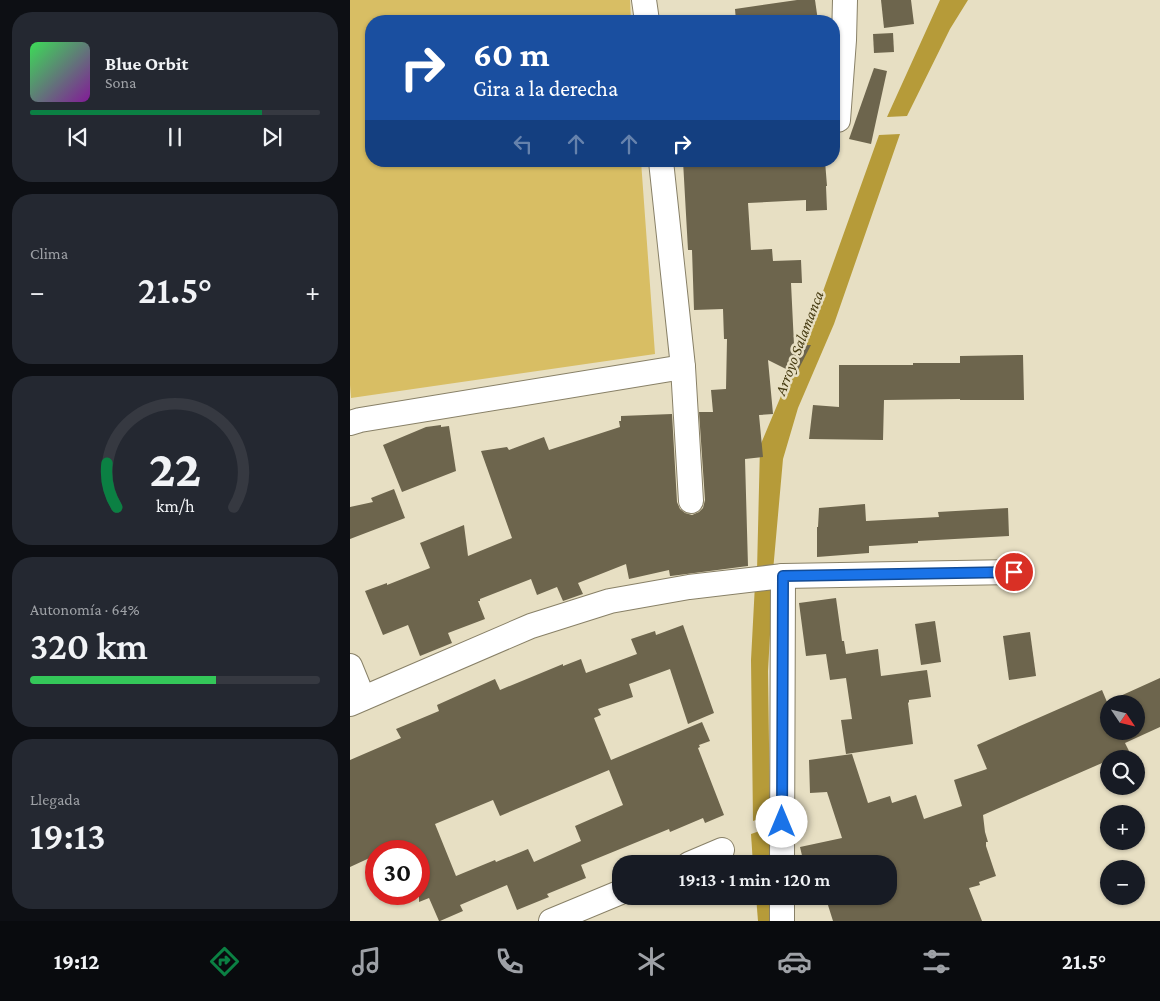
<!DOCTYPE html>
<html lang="es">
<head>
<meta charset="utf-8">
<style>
  :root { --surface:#171b24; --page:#242831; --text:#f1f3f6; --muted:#9ea1a6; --line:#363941; --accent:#0b8043 }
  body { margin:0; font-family:"Crimson Pro",serif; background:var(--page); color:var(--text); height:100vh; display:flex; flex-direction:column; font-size:19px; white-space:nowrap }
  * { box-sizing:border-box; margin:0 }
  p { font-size:16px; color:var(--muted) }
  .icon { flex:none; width:28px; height:28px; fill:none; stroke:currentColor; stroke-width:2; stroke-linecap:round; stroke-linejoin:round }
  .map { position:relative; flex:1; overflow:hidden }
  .drawer { display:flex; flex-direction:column; gap:12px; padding:12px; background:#0d0f14; width:350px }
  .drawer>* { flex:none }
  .top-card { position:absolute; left:15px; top:15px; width:475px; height:152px; border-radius:20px; box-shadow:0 1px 4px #0004; background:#1a4fa0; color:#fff; overflow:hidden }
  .needle { width:32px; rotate:125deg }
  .buttons { position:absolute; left:750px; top:695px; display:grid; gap:10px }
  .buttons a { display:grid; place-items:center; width:45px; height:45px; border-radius:50%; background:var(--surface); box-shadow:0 1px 4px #0004; font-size:25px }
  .speed { position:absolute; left:15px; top:840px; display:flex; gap:10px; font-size:25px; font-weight:700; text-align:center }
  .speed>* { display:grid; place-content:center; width:65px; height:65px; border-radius:50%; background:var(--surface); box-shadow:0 1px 4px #0004; line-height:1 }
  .speed .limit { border:8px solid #d22; background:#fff; color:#111 }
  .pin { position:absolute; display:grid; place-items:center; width:42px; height:42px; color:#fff; margin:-21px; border:2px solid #fff; border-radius:50%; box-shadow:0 1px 5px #0007 }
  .me { position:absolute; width:55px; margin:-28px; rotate:0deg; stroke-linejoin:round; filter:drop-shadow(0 0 4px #0008) }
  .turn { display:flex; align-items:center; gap:18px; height:105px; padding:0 25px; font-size:22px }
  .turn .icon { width:65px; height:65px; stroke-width:2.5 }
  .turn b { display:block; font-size:35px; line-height:42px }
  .lanes { display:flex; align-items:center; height:48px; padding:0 25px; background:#0003; justify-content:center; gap:25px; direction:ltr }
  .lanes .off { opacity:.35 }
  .big { font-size:38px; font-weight:600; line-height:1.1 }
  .drawer .widget { flex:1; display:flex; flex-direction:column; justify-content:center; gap:8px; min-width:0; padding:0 18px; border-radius:20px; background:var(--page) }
  .drawer .dial { align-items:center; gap:0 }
  .dial svg { height:130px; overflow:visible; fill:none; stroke:var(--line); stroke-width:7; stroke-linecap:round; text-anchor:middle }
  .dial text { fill:var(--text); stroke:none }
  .song { display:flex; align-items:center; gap:15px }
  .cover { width:60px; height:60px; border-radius:8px; background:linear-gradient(135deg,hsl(130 70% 55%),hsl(290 70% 35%)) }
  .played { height:5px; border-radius:2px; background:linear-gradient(90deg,var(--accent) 80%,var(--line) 80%) }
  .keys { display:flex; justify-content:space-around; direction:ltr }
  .heat { display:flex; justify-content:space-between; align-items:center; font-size:28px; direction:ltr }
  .charge { height:8px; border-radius:4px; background:linear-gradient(90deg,#34c759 64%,var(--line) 0) }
  .trip { position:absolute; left:262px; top:855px; width:285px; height:50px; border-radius:20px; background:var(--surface); box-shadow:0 1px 4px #0004; font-weight:600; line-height:50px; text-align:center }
  .dock { display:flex; height:80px; justify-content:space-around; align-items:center; background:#090b0e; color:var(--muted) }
  .dock .icon { width:35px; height:35px }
  .dock .on { color:var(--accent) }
  .dock b { font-size:22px; color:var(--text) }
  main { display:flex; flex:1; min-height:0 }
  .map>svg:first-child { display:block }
  .green { fill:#d8be64 }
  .water { fill:#b69b39 }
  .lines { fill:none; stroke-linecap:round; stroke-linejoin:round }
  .stream { stroke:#b69b39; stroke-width:8 }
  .building { fill:#6d654d; fill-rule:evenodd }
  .street-casing { stroke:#888067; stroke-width:26 }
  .street { stroke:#fff; stroke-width:24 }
  .route-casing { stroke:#114b97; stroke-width:12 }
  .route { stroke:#1a73e8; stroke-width:9 }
  .labels { text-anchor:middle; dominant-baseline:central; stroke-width:5; stroke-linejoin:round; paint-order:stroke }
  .water-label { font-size:16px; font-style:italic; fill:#473c13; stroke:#e7dfc3 }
</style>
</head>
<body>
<main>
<section class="drawer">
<div class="widget">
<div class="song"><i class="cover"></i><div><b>Blue Orbit</b><p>Sona</p></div></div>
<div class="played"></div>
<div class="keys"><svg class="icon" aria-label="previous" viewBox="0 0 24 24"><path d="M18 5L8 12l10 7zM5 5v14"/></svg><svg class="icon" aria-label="pause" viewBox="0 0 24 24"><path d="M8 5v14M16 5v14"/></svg><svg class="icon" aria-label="next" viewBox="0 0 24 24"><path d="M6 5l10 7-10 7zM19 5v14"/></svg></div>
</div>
<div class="widget"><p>Clima</p>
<div class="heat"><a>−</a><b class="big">21.5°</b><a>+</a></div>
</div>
<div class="widget dial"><svg viewBox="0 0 100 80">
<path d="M14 69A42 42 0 1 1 86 69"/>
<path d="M14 69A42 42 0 0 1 8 42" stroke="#0b8043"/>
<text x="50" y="56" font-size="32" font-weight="700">22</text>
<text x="50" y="72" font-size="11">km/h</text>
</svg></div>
<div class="widget"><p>Autonomía · 64%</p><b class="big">320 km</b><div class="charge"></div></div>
<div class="widget"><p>Llegada</p><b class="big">19:13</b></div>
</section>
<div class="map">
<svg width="810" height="921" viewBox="0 0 810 921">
  <rect width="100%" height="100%" fill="#e7dfc3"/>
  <polygon class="green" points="0,0 280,0 281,21 21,21 21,161 291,161 305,354 1,398 0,385"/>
  <g class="water">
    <polygon points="590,0 618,0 600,29 557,116 537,117"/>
    <polygon points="550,134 484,324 448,408 433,459 423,571 407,571 410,446 462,322 529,135"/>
    <polygon points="423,580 418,671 420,815 403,821 401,660 405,584"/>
    <polygon points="421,827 422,864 403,864 401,834"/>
    <polygon points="406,896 423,896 424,921 408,921"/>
  </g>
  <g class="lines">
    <polyline class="stream" points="411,808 411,839"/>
  </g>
  <g class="building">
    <polygon points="447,0 465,0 468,21 386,21 385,9"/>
    <polygon points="531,0 561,0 564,24 534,28"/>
    <polygon points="543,33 544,52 524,53 523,34"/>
    <polygon points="524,68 537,71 521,144 499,139"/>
    <polygon points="333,161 475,161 477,186 476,186 477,210 456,211 456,200 398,203 401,250 422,249 423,261 451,260 452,283 441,283 444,345 461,345 446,374 418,360 423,414 409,415 413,457 395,459 398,566 321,576 320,576 319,570 279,579 276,564 228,583 233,594 213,601 207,587 187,595 181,579 130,599 130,601 128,601 135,619 98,633 102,643 70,656 58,625 33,635 15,591 37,583 37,585 80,568 70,543 114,525 118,556 162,538 131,451 157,447 159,450 194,437 199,450 270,427 269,421 271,421 271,416 322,414 327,502 330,509 335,513 342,515 349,512 353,508 355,500 349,412 363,412 361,390 376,389 377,339 374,339 373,309 344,310 342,250 338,250"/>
    <polygon points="673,355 674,400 610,400 610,399 534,400 533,440 459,439 463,405 489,407 489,365 563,365 563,363 610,363 610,356"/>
    <polygon points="91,425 91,427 99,426 106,471 52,492 33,445 76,427"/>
    <polygon points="44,489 55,518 0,539 0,507 23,502 21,498"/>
    <polygon points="515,504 516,521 589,517 588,512 658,508 659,536 568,541 568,543 519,546 519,553 467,557 467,527 468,527 469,508"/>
    <polygon points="486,598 492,641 494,641 496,654 528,649 531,676 577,670 581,697 559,700 559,702 558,703 563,744 496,754 491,720 502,719 496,678 480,680 476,654 456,656 449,603"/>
    <polygon points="585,621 591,662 571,665 565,624"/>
    <path d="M333,625L364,713L338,724L320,669L279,684L283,697L248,709L251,715L244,718L261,760L352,722L360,741L349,745L350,747L348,748L374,815L355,823L353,818L320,832L319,829L231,865L236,878L197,894L199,897L167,910L157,885L110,905L113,911L90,921H89L79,898L69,902V851H26V855L0,867V760L51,738L46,729L89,711L87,705L145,679L150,690L213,664V666L231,659L236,673L287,654L281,639L305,631L306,635ZM259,770L273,805L225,826L231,841L184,862L178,849L146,862L145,860L106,876L85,824L143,800L150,816Z"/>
    <polygon points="680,632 686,676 659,680 653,636"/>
    <path d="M810,678V727L775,743L779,751L761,759H759V760L633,815L635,832L638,842H636V846L646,876L629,882L630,885L619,888L632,921H483L477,902L473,896H539V864H454L450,847L492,838L477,792L460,793L459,760L502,754L518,803L540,796L542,803L566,795L574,819L612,806L604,780L637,769L627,745L752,690L757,702ZM759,704H786V731H759Z"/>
  </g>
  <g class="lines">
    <defs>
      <g id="street">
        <polyline points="294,0 297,21"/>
        <polyline points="488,120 494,40 495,0"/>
        <polyline points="311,161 333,367 341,501"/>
        <polyline points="0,423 10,420 333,367"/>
        <polyline points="0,666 13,698"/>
        <polyline points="0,704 181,626 260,601 339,587 433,576 664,572"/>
        <polyline points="339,864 372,850"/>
        <polyline points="432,864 433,576"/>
        <polyline points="432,896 432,921"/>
        <polyline points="201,921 271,892"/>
      </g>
    </defs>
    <use href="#street" class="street-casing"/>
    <use href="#street" class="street"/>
  </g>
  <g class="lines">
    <defs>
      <polyline id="route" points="432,822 433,576 664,572"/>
    </defs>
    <use href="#route" class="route-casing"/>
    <use href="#route" class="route"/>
  </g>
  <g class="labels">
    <g class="water-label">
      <text transform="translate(449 343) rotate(-69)">Arroyo Salamanca</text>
    </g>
  </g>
</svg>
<div class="buttons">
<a><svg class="needle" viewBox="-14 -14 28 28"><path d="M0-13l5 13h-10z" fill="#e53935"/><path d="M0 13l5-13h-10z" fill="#9ea1a6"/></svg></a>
<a><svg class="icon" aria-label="search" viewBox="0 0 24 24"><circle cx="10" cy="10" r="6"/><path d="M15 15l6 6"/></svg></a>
<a>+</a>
<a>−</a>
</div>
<div class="speed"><div class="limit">30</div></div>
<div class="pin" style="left:664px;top:572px;background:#d93025"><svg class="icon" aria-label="arrive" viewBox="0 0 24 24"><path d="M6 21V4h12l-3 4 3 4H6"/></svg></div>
<svg class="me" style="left:432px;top:822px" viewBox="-20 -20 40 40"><circle r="19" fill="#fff"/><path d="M0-13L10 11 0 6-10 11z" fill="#1a73e8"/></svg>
<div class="trip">19:13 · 1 min · 120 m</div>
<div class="top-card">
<div class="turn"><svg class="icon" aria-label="right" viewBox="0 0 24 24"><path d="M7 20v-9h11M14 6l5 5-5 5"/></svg><div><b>60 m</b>Gira a la derecha</div></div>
<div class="lanes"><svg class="icon off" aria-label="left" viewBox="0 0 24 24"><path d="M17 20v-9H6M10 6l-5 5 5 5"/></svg><svg class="icon off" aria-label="ahead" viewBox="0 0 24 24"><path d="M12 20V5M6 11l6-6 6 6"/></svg><svg class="icon off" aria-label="ahead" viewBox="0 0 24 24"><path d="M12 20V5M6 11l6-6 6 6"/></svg><svg class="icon" aria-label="right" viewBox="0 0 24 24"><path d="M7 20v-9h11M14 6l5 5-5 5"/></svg></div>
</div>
</div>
</main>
<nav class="dock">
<b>19:12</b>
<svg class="icon on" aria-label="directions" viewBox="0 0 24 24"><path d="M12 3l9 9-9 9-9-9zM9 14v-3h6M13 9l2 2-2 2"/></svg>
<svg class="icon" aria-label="music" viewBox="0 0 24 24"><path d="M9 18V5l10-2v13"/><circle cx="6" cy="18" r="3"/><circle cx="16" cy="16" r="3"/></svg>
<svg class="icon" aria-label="phone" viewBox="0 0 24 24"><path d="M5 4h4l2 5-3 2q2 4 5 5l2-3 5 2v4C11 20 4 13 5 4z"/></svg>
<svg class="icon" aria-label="climate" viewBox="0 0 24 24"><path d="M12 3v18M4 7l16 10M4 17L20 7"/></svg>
<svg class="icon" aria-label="car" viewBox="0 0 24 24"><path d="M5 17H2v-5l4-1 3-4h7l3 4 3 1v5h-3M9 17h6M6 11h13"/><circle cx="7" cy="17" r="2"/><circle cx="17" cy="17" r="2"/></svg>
<svg class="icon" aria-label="filters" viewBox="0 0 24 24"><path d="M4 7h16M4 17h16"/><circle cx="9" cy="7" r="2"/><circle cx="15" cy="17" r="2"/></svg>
<b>21.5°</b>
</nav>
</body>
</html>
